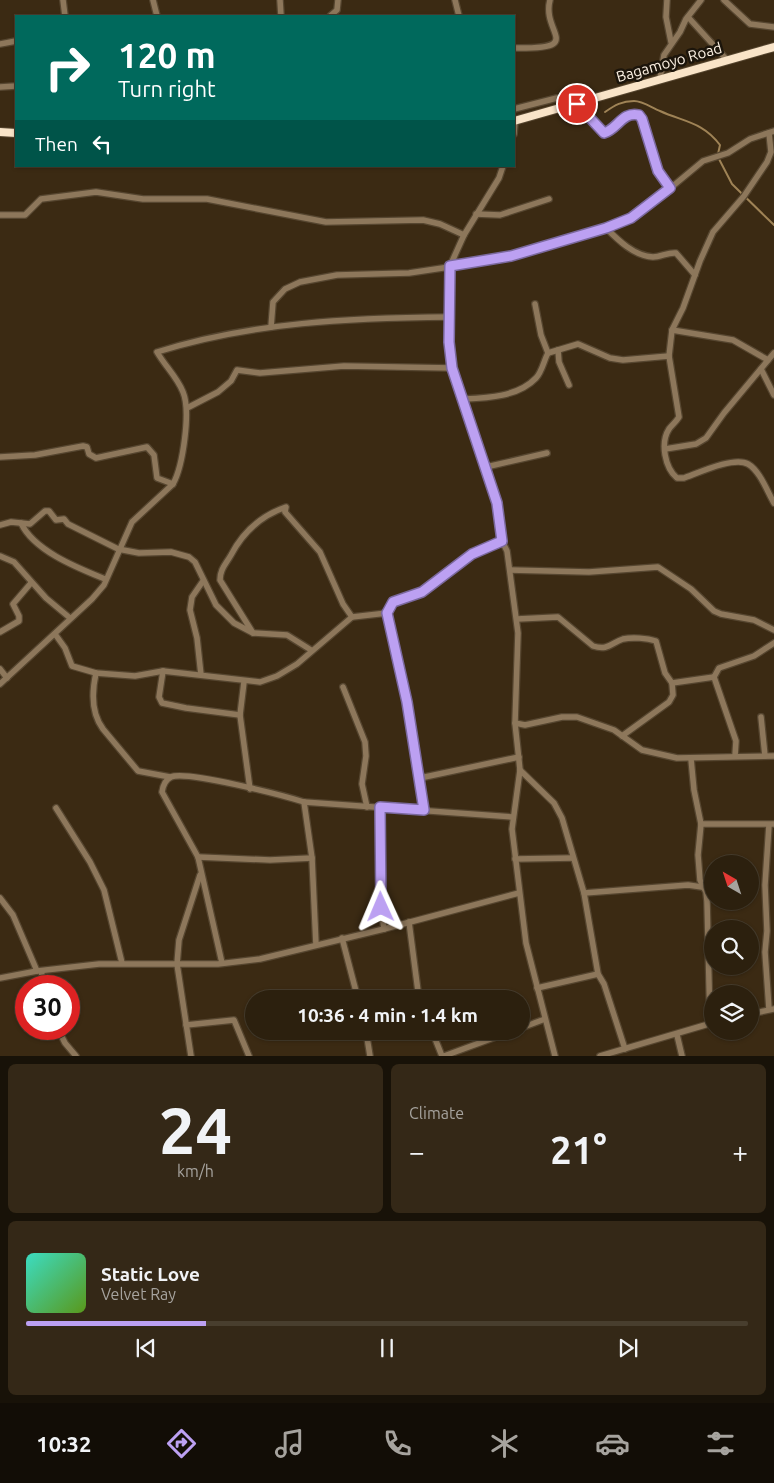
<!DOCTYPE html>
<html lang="en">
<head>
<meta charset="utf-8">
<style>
  :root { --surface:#2c200e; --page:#342817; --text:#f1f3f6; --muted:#a6a39e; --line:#483e2e; --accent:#bca0f2 }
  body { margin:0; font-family:Ubuntu,sans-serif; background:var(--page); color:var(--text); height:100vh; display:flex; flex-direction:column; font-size:19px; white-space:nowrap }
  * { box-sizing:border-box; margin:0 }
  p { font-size:16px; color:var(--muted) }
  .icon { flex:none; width:28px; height:28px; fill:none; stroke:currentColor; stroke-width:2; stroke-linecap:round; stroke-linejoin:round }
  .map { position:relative; height:1056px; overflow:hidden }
  .panel { display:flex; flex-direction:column; gap:8px; padding:8px; background:#181208; flex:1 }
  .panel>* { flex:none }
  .hud { position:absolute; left:15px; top:15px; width:500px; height:152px; border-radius:0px; box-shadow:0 1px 4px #0004,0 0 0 1px var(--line); background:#00695c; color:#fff; overflow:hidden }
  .needle { width:32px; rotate:321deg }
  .tools { position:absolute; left:704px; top:855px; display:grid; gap:10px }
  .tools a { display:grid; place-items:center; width:55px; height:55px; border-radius:50%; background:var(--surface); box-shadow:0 1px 4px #0004,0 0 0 1px var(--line); font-size:25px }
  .speed { position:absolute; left:15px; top:975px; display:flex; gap:10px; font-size:25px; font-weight:700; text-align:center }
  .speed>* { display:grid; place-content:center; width:65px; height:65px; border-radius:50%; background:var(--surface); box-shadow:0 1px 4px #0004,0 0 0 1px var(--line); line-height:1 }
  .speed .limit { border:8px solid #d22; background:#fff; color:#111 }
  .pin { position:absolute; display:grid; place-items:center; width:42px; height:42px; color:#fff; margin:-21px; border:2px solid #fff; border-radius:50%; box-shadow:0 1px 5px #0007 }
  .me { position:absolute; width:55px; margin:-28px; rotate:359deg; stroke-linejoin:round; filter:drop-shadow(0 0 4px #0008) }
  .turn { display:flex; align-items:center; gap:18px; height:105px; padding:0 20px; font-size:22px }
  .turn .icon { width:65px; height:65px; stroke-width:2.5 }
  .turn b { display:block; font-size:35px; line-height:42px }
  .then { display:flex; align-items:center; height:48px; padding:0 20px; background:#0003; gap:10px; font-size:19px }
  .big { font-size:38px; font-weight:700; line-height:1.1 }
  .panel .tile { flex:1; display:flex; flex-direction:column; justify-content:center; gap:8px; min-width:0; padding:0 18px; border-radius:8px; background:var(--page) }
  .panel .dial { align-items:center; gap:0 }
  .dial b { font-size:65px; line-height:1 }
  .song { display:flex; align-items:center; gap:15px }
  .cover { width:60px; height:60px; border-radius:8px; background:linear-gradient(135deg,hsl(170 70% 55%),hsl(90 70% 35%)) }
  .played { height:5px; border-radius:2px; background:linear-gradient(90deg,var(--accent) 25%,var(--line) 25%) }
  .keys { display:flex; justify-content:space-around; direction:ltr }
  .heat { display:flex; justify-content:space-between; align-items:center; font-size:28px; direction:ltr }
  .panel .tiles { flex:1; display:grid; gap:8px; grid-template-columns:1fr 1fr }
  .tile:last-child { grid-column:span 2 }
  .trip { position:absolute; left:245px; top:990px; width:285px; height:50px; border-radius:25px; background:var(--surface); box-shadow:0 1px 4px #0004,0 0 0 1px var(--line); font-weight:700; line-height:50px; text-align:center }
  .tabs { display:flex; height:80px; justify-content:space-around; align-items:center; background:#120d06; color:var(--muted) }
  .tabs .icon { width:35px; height:35px }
  .tabs .current { color:var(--accent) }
  .tabs b { font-size:22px; color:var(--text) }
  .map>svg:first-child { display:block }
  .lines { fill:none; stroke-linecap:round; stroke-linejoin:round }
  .stream { stroke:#9f8356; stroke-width:2 }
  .minor-casing { stroke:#564630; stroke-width:8 }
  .highway-casing { stroke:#564630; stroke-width:10 }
  .minor { stroke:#8d775b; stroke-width:5.5 }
  .highway { stroke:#f9e4c8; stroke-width:8 }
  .route-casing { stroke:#7a689d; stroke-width:12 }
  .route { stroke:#bca0f2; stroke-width:9 }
  .labels { text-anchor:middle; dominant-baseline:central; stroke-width:5; stroke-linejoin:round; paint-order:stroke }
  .street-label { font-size:15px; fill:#fdf2e4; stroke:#1c150b }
</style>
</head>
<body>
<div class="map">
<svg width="774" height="1056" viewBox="0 0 774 1056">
  <rect width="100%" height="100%" fill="#3b2a13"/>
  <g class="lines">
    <g class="stream">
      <path d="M605,112C615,105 622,101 634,101C643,101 652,108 660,111C684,122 703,122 720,145L718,154"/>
      <polyline points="719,159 732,184 774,225"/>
    </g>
    <defs>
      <g id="minor">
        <polyline points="63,0 65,16"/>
        <polyline points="153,0 157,16"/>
        <polyline points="280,0 281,16"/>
        <polyline points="455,0 459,16"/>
        <polyline points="667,0 666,17 671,42"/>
        <polyline points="724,0 750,24 774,27"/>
        <polyline points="330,16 337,10 338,0"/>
        <polyline points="688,17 727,60"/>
        <polyline points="0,44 16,41"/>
        <path d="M514,48C587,49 541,33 550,0"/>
        <polyline points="660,78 664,55 680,32 686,19 701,0"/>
        <polyline points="0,87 16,86"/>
        <path d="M577,104L604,133C618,129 622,111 639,115L643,119L658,171L670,188"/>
        <polyline points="514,109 557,98 572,106"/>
        <path d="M769,133L771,152L767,162L744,196L713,232L700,261L683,308L672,330L669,356L679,417C676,422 672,425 669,429C660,443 665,468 677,478H684C698,473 734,456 748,464C760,471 767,491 774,503"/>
        <polyline points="514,134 515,121"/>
        <polyline points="503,166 499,178 464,235 450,266 449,342 452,368 497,503 502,541 507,551 518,633 515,723 520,770 512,829 526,943 555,1056"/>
        <polyline points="476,214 500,215 549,199"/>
        <polyline points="0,215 25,215 41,199 96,192 143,199 207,199 326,222 423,220 440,224 464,235"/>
        <path d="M606,228C618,240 634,256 653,257C661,257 668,252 676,253L695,275"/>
        <polyline points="271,327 273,302 285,289 300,282 337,275 409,273 483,262 511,256 606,228 644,210 703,161 728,153 750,139 774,131"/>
        <polyline points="672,330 733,340 768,360"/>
        <polyline points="558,350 559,362 569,385"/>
        <polyline points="548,353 578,344 610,358 623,360 669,356"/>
        <polyline points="761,369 774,395"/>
        <path d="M463,399C487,398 518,397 536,378C542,372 544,360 548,353L541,335L535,304"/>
        <polyline points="187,408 218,392 231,381 237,370 260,373 344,366 452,368"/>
        <polyline points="665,449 696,444 706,438 724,413 774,353"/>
        <polyline points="0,457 35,455 83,446 87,447 89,454 96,458 147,447 154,455 157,478 173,484"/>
        <polyline points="486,467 547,453"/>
        <path d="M21,523C34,551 78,568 105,579"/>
        <polyline points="0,525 11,522 30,524 45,511 49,511 56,520 64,519 68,524 118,549 139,553 171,552 189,557 195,562 216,605 234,623 253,633 287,635 311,650"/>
        <polyline points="0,556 14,562 46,598 70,618"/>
        <polyline points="510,570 589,572 658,567 691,589 714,611 721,614 754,620 774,630"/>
        <path d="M517,619L558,617L593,646C608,651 611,643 623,639C632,637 647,638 656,641L665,673L672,683L714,677"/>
        <polyline points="0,632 19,621 19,616 13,604 31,583"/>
        <path d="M253,633L220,580C220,569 226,564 231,555C243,532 260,516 286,507L285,512L320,552L343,604L352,617"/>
        <polyline points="55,634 65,648 72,666 96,673 135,676 163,671 260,682 277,676 297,664 352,617 387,613"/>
        <polyline points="0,669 7,678"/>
        <polyline points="163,671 159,697 162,703 186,708 240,715"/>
        <path d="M96,673C92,691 91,713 103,729L138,771L170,777"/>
        <polyline points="201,675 197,638 190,610 192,597 203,581"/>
        <polyline points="244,682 240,715 250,789"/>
        <path d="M0,684L92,599L104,585L132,522L173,484C183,466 191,411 183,392C177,377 165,366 157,352C252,322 351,318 450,317"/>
        <polyline points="343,687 365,742 366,756 362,784 367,807"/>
        <polyline points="761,717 765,756"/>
        <polyline points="515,723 525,725 562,717 577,717 614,730 642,750 677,758 774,756"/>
        <polyline points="622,736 669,702 673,695 672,683"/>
        <polyline points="735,756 736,741 714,677 719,668 754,656 774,643"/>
        <polyline points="691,759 694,790 701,824 698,855 700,880 706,892 707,901 710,1023"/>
        <polyline points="520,770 554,803 562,818 584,893 598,974 604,984 625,1049"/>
        <polyline points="420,778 519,757"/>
        <polyline points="380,807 381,907 384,929"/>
        <polyline points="56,808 90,862 104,890 122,963"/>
        <polyline points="424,810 407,702 387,613 393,602 422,592 472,554 502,541"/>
        <polyline points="701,824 774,824"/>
        <polyline points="769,825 765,885 767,931 765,952 769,1009"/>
        <polyline points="198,857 270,860 312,858 304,802"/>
        <polyline points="312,858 316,945"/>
        <polyline points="515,859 573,858"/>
        <polyline points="584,893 688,885 702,887"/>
        <polyline points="0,898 13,915 37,971"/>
        <polyline points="409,922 419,999"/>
        <polyline points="342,938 358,999"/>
        <path d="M222,963L198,857L162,792C163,785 165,780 171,777C186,770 285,796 304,802L513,817"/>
        <polyline points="41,971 45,986"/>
        <polyline points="0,978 37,971 99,964 218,964 260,959 384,929 519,893"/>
        <polyline points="537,988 598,974"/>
        <polyline points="750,1014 774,1009"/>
        <polyline points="186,1025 234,1020 249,1056"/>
        <polyline points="521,1028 545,1019"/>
        <polyline points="58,1029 65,1043 76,1056"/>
        <polyline points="366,1031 370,1056"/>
        <polyline points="432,1031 442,1056"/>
        <polyline points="677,1035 682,1056"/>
        <polyline points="191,1056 177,964 179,940 200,875"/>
        <polyline points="444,1056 512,1031"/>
        <polyline points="600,1056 712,1023"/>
      </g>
      <g id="highway">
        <polyline points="514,121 774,47"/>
        <polyline points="0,132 16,133"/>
      </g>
    </defs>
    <use href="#minor" class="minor-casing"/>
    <use href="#highway" class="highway-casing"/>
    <use href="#minor" class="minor"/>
    <use href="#highway" class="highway"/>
  </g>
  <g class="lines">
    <defs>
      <path id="route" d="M381,907L380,807L424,810L407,702L387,613L393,602L422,592L472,554L502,541L497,503L452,368L449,342L450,266L511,256L606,228L631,218L670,188L658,171L642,119L639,115C622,111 618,129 604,133L577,104"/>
    </defs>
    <use href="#route" class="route-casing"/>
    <use href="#route" class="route"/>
  </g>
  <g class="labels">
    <g class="street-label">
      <text transform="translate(669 62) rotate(-16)">Bagamoyo Road</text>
    </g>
  </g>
</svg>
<div class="tools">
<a><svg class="needle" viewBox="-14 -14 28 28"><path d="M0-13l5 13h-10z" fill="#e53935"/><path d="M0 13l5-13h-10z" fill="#a6a39e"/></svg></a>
<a><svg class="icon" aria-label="search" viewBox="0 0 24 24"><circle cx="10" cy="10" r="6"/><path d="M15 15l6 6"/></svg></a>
<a><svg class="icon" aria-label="layers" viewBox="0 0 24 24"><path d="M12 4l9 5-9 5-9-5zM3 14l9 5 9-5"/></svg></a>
</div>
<div class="speed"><div class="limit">30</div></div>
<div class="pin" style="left:577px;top:104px;background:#d93025"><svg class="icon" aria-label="arrive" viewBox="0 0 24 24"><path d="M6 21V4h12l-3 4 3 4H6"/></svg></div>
<svg class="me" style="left:381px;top:907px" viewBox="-20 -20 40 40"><path d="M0-17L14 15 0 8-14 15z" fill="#bca0f2" stroke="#fff" stroke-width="4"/></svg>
<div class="trip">10:36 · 4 min · 1.4 km</div>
<div class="hud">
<div class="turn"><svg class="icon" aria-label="right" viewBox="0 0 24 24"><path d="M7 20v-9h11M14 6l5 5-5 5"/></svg><div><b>120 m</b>Turn right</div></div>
<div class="then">Then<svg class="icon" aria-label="left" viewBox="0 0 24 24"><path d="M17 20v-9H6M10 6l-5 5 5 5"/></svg></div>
</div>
</div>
<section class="panel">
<div class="tiles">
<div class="tile dial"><b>24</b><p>km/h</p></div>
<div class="tile"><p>Climate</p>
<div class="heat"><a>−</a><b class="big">21°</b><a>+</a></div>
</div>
<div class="tile">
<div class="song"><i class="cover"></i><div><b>Static Love</b><p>Velvet Ray</p></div></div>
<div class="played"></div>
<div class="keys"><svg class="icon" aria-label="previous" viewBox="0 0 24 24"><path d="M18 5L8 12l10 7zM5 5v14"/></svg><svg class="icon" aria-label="pause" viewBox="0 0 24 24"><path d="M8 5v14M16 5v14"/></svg><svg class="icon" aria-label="next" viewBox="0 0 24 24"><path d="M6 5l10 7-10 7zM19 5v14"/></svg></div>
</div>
</div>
</section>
<nav class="tabs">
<b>10:32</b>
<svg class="icon current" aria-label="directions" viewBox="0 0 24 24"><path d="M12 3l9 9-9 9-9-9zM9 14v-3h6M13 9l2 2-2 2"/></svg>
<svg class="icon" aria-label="music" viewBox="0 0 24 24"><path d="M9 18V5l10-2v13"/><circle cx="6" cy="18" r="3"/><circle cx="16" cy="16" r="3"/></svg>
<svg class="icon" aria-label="phone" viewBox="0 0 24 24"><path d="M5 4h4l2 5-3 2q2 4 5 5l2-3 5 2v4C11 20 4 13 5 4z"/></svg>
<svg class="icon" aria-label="climate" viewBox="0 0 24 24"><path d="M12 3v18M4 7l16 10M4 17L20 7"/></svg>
<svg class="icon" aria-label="car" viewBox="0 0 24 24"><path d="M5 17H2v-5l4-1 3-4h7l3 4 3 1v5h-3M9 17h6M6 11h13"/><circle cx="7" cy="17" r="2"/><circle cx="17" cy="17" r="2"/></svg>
<svg class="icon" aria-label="filters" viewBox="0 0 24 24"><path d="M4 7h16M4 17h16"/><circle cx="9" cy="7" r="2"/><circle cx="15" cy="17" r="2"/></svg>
</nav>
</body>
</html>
